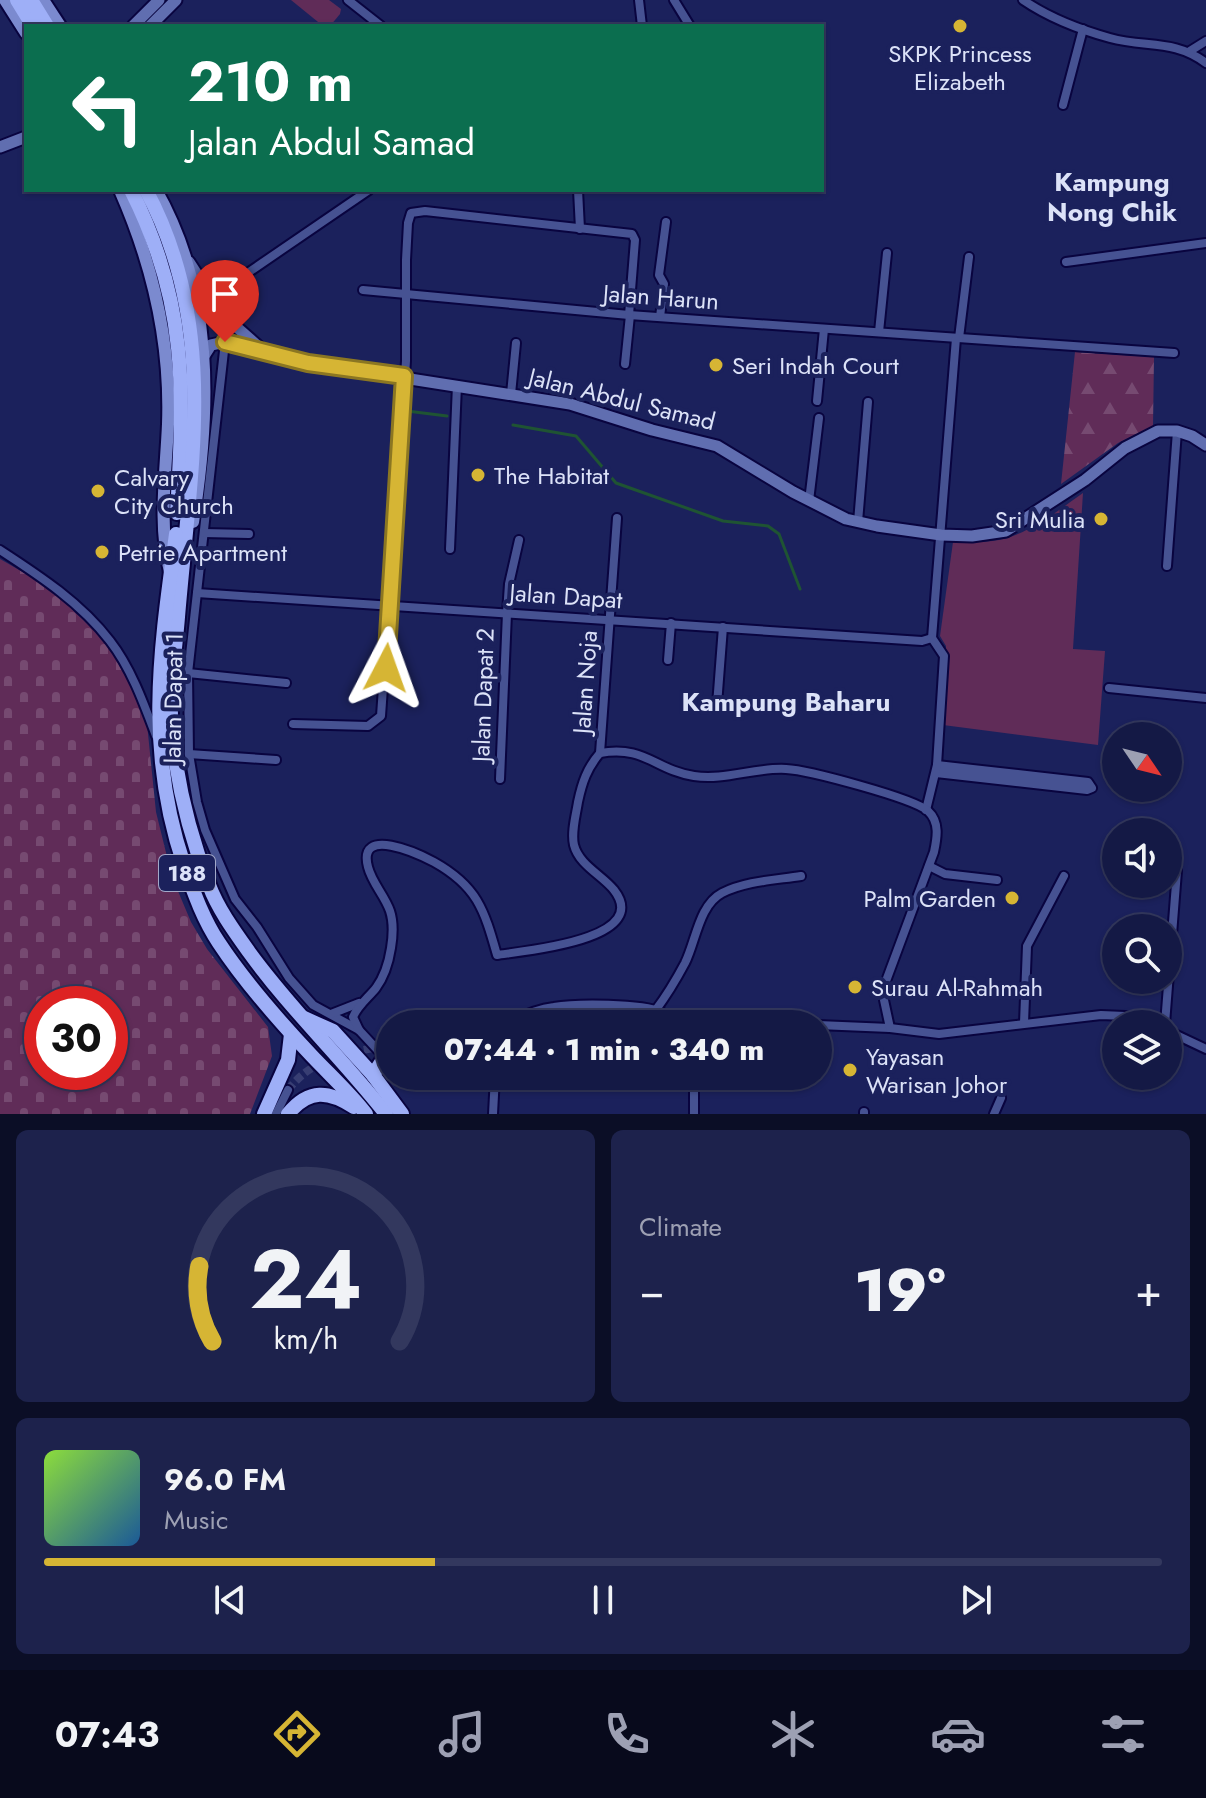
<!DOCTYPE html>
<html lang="en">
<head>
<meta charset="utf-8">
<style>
  :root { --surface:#141945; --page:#1d224c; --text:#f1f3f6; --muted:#9da0b3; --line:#33385e; --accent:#d6b534 }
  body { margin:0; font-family:Jost,sans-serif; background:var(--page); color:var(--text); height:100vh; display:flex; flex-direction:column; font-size:30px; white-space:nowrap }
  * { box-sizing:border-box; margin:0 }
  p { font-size:26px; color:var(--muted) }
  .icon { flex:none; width:44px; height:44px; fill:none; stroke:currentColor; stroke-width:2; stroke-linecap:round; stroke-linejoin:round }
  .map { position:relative; height:1114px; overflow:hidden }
  .side { display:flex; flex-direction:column; gap:16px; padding:16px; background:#0b0e26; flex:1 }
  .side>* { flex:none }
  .hud { position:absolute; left:24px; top:24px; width:800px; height:168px; border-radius:0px; box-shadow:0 2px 6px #0004,0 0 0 2px var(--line); background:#0b6e4f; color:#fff; overflow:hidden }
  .needle { width:52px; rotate:125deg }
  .fabs { position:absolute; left:1102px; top:722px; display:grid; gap:16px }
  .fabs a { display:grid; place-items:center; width:80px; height:80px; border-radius:50%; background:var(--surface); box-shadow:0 2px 6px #0004,0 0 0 2px var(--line); font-size:40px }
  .speed { position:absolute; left:24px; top:986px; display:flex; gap:16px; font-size:40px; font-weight:700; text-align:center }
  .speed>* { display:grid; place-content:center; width:104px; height:104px; border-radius:50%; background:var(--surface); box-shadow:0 2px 6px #0004,0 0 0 2px var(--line); line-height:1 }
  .speed .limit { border:12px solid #d22; background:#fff; color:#111 }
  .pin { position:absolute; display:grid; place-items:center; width:68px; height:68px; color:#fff; margin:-82px -34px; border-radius:50% 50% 50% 0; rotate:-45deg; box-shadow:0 0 8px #0007 }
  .pin .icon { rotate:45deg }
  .me { position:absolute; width:88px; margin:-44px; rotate:4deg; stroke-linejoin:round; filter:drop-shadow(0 0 6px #0008) }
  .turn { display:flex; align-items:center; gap:28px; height:168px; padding:0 32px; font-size:36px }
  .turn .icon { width:104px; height:104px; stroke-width:2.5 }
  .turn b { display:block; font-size:56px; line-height:68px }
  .big { font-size:60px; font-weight:800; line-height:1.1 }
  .side .widget { flex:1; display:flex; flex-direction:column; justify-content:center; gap:12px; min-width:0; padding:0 28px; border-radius:12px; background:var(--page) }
  .side .dial { align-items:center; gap:0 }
  .dial svg { height:208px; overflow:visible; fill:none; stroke:var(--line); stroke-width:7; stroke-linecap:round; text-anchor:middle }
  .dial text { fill:var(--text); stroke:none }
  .song { display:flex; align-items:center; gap:24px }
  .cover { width:96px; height:96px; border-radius:12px; background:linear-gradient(135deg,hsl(90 70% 55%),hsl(210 70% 35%)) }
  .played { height:8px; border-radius:4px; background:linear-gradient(90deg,var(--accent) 35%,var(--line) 35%) }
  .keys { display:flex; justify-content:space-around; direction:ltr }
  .heat { display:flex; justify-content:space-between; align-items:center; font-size:44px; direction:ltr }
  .side .tiles { flex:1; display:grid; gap:16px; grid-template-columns:1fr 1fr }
  .widget:last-child { grid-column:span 2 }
  .trip { position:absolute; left:376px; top:1010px; width:456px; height:80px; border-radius:40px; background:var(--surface); box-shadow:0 2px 6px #0004,0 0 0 2px var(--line); font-weight:800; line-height:80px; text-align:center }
  .tab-bar { display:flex; height:128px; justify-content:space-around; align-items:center; background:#080a1c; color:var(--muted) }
  .tab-bar .icon { width:56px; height:56px }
  .tab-bar .on { color:var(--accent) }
  .tab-bar b { font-size:36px; color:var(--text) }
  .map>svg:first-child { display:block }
  .green { fill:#602c58 }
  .forest { fill:url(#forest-firs) }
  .cemetery { fill:url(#cemetery-stones); fill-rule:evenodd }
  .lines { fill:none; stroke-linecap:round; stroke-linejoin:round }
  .stream { stroke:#1f5433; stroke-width:3 }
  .street-tunnel { stroke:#383e73; stroke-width:8; stroke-dasharray:8 4; stroke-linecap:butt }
  .street-casing { stroke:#09043f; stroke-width:12 }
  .secondary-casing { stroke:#09043f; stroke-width:15 }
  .primary-casing { stroke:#09043f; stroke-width:16 }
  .highway-casing { stroke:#09043f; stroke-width:18 }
  .street { stroke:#465292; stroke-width:8 }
  .secondary { stroke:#606eb0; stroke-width:11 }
  .primary { stroke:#7b8acf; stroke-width:12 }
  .highway { stroke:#9eaff7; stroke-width:14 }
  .route-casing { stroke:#8b7622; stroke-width:20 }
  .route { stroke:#d6b534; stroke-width:14 }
  .poi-dot { fill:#d6b534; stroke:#1b215c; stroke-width:3 }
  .labels { text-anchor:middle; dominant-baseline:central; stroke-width:8; stroke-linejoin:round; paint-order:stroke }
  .shield { fill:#1b215c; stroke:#a2a8c9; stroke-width:2 }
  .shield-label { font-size:22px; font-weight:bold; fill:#dce2f8 }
  .poi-label { font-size:24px; fill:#dce2f8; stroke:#1b215c; text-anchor:start }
  .street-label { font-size:24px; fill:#dce2f8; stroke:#1b215c }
  .neighbourhood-label { font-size:26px; font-weight:bold; fill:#dce2f8; stroke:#1b215c }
</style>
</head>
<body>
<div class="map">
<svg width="1206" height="1114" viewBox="0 0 1206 1114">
  <defs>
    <pattern id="forest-firs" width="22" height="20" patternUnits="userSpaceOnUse" patternTransform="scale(2)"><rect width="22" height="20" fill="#602c58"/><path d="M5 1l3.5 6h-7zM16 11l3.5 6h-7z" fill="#764a71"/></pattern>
    <pattern id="cemetery-stones" width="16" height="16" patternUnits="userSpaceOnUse" patternTransform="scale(2)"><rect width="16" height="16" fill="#602c58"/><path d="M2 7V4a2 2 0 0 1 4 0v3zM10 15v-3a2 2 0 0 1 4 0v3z" fill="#764a71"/></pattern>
  </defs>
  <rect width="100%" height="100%" fill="#1b215c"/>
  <g class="green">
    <polygon points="291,0 329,0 341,9 340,14 330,26 323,26"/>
    <path d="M1083,493L1073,649L1105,651L1098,745L943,725L946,646L940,636L953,542C966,541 979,543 992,541C1026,537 1056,512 1083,493Z"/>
  </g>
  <polygon class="forest" points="1075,352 1154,357 1153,426 1118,443 1061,484"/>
  <path class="cemetery" d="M0,559L49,587L107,643L133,690L147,724L156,812L172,877L191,922L207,949L268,1027L272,1056L250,1114H0ZM42,1004H110V1072H42Z"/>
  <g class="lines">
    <g class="stream">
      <polyline points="407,411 447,416"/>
      <polyline points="513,425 576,436 616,483 723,521 768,526 779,534 800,589"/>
    </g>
    <g class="street-tunnel">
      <polyline points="352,1052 390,1045"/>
      <path d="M288,1090C303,1071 316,1064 339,1056"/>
    </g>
    <defs>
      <g id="street">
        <polyline points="348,0 381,26"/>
        <polyline points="639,0 642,26"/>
        <polyline points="674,0 690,26"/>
        <path d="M1023,0C1048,17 1081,30 1110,38C1146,48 1174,39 1206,63"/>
        <polyline points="1190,51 1206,41"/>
        <polyline points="1063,105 1083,29"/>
        <polyline points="578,190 580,229"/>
        <polyline points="1066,262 1206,243"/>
        <polyline points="363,290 629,315 1174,353"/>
        <polyline points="211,298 369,190"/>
        <polyline points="224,316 225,342 188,673 189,754 197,802 205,830 235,899 257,927 289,978 313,1005 359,1030 385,1058"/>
        <polyline points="660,317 664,284 659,275 666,222"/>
        <polyline points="879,332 887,253"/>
        <polyline points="959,338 969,257"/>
        <polyline points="625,364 630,315"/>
        <polyline points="511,394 516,343"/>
        <polyline points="817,401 824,329"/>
        <polyline points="809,501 819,418"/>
        <polyline points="858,522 868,402"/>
        <polyline points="204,533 249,534"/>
        <polyline points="450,549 457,385"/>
        <path d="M0,550C40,576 81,603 110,641C131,668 144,704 156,736"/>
        <polyline points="1167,566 1177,431"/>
        <polyline points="197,593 922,641 932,638"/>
        <polyline points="932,638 956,338"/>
        <polyline points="668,660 671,623"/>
        <polyline points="188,673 286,683"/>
        <polyline points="1109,688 1206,698"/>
        <polyline points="717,705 723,627"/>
        <polyline points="293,724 368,726 381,716 406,361 406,260 408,223 411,213 425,211 632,234 635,240 629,315"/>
        <polyline points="600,753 617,518"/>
        <polyline points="189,754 276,760"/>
        <polyline points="936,773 1087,790 1092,788 1088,782 937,765"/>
        <polyline points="500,779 507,613 509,584 519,540"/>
        <polyline points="926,810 937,765 944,656 932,638"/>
        <polyline points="929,866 945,874 997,880"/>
        <path d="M655,1011C667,995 676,980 685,963C696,941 699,905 722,893C746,881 775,880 801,876"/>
        <polyline points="331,1014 359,1003"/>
        <polyline points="1024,1023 1027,946 1064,876"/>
        <path d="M506,1024C521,1016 537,1009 554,1007C575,1003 642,1003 661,1012C667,1015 672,1020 676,1024"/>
        <polyline points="692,1024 791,1024"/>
        <polyline points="1165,1024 1177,871"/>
        <polyline points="818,1025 890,1028 939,1034 1101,1015 1125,1016 1152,1024"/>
        <path d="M359,1030L353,1017C358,1005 368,998 376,988C384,977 389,961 391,948C393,936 394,923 390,911C385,896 372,883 368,867C357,825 419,854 434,862C477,886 484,909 497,955C523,951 653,940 614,890C602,875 579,865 574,845C571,832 576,815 578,802C582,783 587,768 600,753C645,745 655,770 694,776C724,781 756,767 786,769C808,770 913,798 928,811C940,822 937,838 934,852L886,981L884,1000L890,1028"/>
        <polyline points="1168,1031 1206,1049"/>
        <polyline points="694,1076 694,1114"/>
        <polyline points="864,1112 864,1114"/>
        <polyline points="276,1114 288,1090"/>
        <polyline points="493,1114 495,1076"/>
        <polyline points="994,1114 1001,1098"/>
      </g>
      <g id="secondary">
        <polyline points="133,26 159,0"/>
        <polyline points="150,26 176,0"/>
        <polyline points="0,147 26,137"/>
        <polyline points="189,262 224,316 259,347"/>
        <polyline points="204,356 211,345 225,342 308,363 570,404 652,430 717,446 793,492 846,519 877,526 941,535 972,536 1006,531 1085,480 1125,448 1158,431 1177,431 1192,436 1206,445"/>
      </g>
      <g id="primary">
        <polyline points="5,0 26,33"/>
        <polyline points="43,0 60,26"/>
        <path d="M120,190C153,265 171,342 168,424C166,473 158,523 170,572"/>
        <path d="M156,190C214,293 211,408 193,522"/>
      </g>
      <g id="highway">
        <polyline points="17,0 33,26"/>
        <polyline points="31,0 47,26"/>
        <path d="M131,190C188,302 184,391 177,513"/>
        <path d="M146,190C220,328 190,469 178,617C175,655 168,694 172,732C177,784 190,836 209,885C218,909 234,931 249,952C291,1010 342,1058 386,1114"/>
        <path d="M176,534C160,652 145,749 184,865C194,893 203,919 219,943C246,984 279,1021 312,1056C330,1075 350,1093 366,1114"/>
        <polyline points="304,1018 333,1031 373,1075 402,1114"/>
        <polyline points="373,1075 384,1058"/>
        <polyline points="264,1114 288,1060 291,1034"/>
        <path d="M288,1114C309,1088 329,1091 354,1107"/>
      </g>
    </defs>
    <use href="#street" class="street-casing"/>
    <use href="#secondary" class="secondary-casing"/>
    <use href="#primary" class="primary-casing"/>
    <use href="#highway" class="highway-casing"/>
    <use href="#street" class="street"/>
    <use href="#secondary" class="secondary"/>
    <use href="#primary" class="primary"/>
    <use href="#highway" class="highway"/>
  </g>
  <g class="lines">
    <defs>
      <polyline id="route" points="225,342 308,363 404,376 386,668"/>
    </defs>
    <use href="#route" class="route-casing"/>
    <use href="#route" class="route"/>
  </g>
  <g class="poi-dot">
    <circle cx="960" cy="26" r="8"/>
    <circle cx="716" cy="365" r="8"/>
    <circle cx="478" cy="475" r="8"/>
    <circle cx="98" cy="491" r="8"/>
    <circle cx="1101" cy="519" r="8"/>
    <circle cx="102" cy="552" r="8"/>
    <circle cx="1012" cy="898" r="8"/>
    <circle cx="855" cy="987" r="8"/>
    <circle cx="850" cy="1070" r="8"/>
  </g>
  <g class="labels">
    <rect class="shield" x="159" y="855" width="56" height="36" rx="6"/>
    <g class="shield-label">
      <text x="187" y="873">188</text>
    </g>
    <g class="poi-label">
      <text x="960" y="53" text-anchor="middle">SKPK Princess<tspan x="960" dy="28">Elizabeth</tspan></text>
      <text x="732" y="365">Seri Indah Court</text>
      <text x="494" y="475">The Habitat</text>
      <text x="114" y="477">Calvary<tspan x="114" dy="28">City Church</tspan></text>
      <text x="1085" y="519" text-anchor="end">Sri Mulia</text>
      <text x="118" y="552">Petrie Apartment</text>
      <text x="996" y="898" text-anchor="end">Palm Garden</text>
      <text x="871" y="987">Surau Al-Rahmah</text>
      <text x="866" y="1056">Yayasan<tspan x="866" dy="28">Warisan Johor</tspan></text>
    </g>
    <g class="street-label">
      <text transform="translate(661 297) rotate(4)">Jalan Harun</text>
      <text transform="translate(622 399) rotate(14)">Jalan Abdul Samad</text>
      <text transform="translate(566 596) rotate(4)">Jalan Dapat</text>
      <text transform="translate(585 682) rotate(-86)">Jalan Noja</text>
      <text transform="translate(483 695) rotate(-88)">Jalan Dapat 2</text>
      <text transform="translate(173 698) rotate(-89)">Jalan Dapat 1</text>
    </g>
    <g class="neighbourhood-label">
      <text x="1112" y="182">Kampung<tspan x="1112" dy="30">Nong Chik</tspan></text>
      <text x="786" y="702">Kampung Baharu</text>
    </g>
  </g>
</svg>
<div class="fabs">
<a><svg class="needle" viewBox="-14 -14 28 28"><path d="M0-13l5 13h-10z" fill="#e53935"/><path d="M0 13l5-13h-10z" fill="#9da0b3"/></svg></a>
<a><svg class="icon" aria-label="sound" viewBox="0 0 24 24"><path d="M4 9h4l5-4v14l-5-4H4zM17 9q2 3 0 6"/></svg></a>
<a><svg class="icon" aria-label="search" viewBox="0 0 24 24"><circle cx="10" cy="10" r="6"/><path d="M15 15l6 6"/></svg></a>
<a><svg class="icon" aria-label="layers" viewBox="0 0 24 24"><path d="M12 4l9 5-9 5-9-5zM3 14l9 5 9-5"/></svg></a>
</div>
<div class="speed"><div class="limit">30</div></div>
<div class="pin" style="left:225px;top:342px;background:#d93025"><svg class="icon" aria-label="arrive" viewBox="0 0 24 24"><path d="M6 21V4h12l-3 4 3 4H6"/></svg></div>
<svg class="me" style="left:386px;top:668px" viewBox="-20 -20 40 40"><path d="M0-17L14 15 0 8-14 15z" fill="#d6b534" stroke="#fff" stroke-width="4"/></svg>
<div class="trip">07:44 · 1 min · 340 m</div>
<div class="hud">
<div class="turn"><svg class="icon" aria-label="left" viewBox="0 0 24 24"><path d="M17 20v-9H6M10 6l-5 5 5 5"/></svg><div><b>210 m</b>Jalan Abdul Samad</div></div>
</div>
</div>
<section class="side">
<div class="tiles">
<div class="widget dial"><svg viewBox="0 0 100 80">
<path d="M14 69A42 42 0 1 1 86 69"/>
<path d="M14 69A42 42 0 0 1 9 40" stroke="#d6b534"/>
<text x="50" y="56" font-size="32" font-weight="700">24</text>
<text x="50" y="72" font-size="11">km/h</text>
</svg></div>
<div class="widget"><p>Climate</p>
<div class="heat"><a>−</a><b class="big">19°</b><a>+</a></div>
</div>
<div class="widget">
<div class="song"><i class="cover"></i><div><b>96.0 FM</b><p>Music</p></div></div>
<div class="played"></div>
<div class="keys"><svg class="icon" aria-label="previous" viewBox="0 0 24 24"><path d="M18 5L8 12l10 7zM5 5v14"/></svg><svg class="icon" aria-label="pause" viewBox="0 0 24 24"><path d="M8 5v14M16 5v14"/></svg><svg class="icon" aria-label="next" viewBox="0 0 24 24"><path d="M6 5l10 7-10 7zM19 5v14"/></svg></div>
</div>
</div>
</section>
<nav class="tab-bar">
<b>07:43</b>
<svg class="icon on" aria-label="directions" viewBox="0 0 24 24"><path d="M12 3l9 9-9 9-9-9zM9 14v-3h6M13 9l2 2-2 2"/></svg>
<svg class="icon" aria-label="music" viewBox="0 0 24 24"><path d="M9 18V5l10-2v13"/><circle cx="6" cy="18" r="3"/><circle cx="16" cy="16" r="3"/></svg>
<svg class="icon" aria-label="phone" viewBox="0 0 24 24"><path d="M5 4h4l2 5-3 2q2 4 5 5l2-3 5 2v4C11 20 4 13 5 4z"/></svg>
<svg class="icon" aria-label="climate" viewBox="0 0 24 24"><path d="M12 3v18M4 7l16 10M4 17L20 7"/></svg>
<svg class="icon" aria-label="car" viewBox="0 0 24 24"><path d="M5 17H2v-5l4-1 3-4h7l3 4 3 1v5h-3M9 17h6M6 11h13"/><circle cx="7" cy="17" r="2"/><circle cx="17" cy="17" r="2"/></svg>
<svg class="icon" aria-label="filters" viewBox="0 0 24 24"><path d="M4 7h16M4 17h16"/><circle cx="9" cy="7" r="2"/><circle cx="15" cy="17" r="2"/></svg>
</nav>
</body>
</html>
